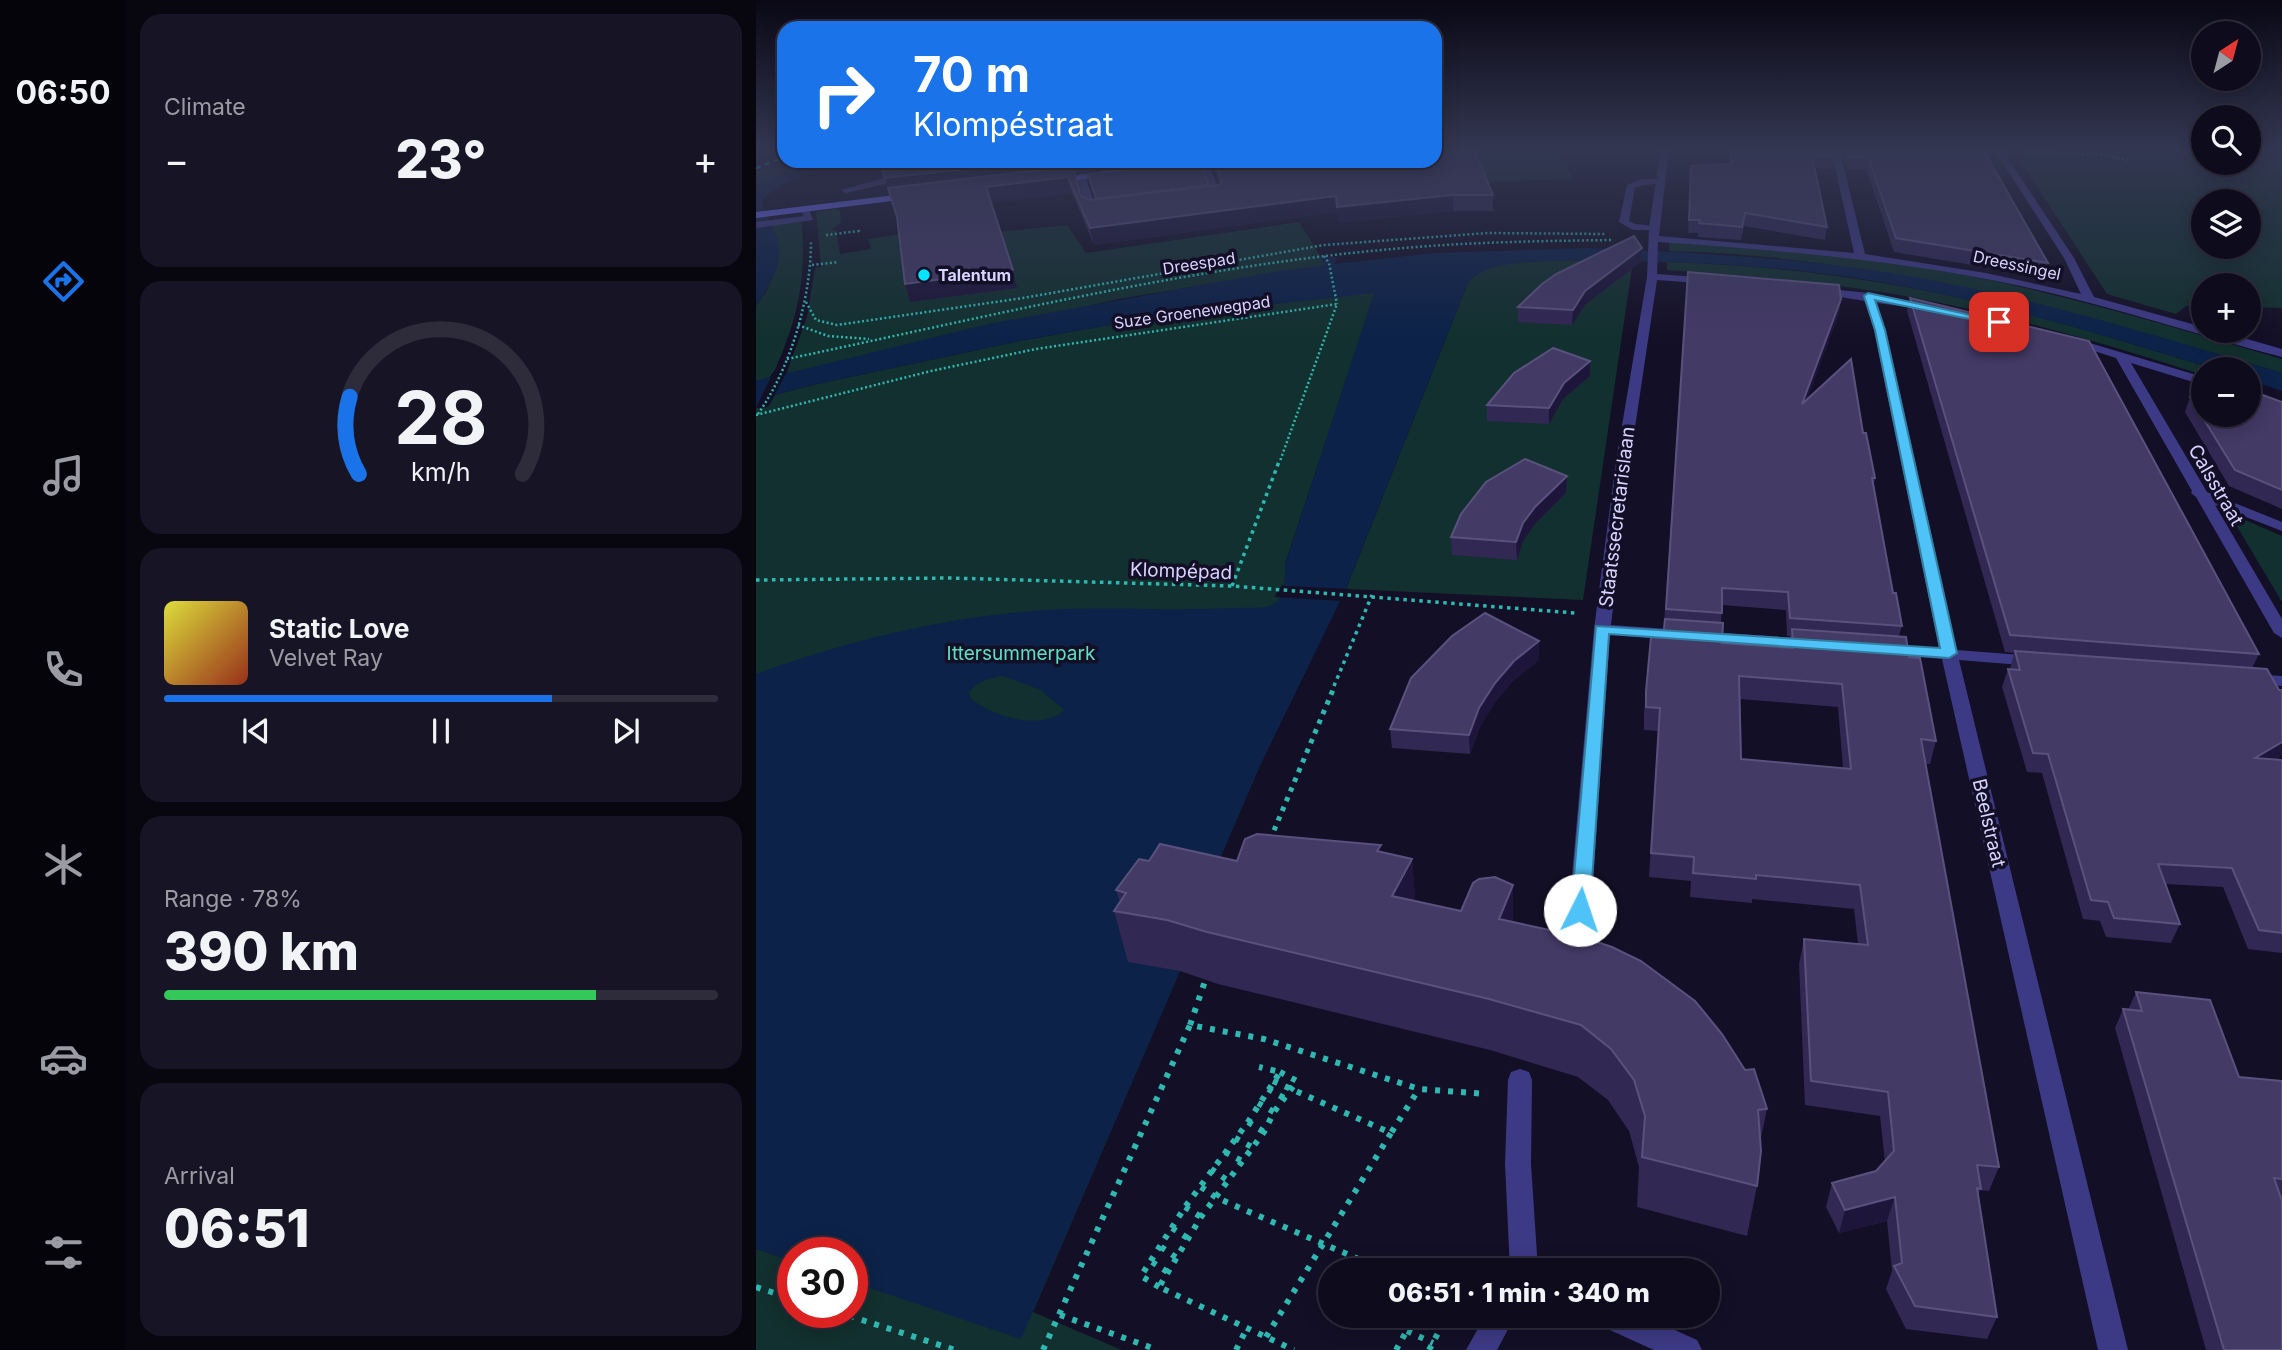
<!DOCTYPE html>
<html lang="en">
<head>
<meta charset="utf-8">
<style>
  :root { --surface:#0e0b1c; --page:#171425; --text:#f1f3f6; --muted:#9b9ba3; --line:#2e2b3b; --accent:#1a73e8 }
  body { margin:0; font-family:Inter,sans-serif; background:var(--page); color:var(--text); height:100vh; display:flex; flex-direction:column; font-size:26px; white-space:nowrap }
  * { box-sizing:border-box; margin:0 }
  p { font-size:23px; color:var(--muted) }
  .icon { flex:none; width:38px; height:38px; fill:none; stroke:currentColor; stroke-width:2; stroke-linecap:round; stroke-linejoin:round }
  .map { position:relative; flex:1; overflow:hidden }
  .details { display:flex; flex-direction:column; gap:14px; padding:14px; background:#08060f; width:630px }
  .details>* { flex:none }
  .top-card { position:absolute; left:21px; top:21px; width:665px; height:147px; border-radius:21px; box-shadow:0 4px 18px #0003,0 0 0 2px var(--line); background:#1a73e8; color:#fff; overflow:hidden }
  .needle { width:46px; rotate:36deg }
  .buttons { position:absolute; left:1435px; top:21px; display:grid; gap:14px }
  .buttons a { display:grid; place-items:center; width:70px; height:70px; border-radius:50%; background:var(--surface); box-shadow:0 4px 18px #0003,0 0 0 2px var(--line); font-size:35px }
  .speed { position:absolute; left:21px; top:1237px; display:flex; gap:14px; font-size:35px; font-weight:700; text-align:center }
  .speed>* { display:grid; place-content:center; width:91px; height:91px; border-radius:50%; background:var(--surface); box-shadow:0 4px 18px #0003,0 0 0 2px var(--line); line-height:1 }
  .speed .limit { border:10px solid #d22; background:#fff; color:#111 }
  .pin { position:absolute; display:grid; place-items:center; width:60px; height:60px; color:#fff; margin:-30px; border-radius:14px; box-shadow:0 4px 10px #0006 }
  .me { position:absolute; width:77px; margin:-38px; rotate:4deg; stroke-linejoin:round; filter:drop-shadow(0 0 5px #0008) }
  .turn { display:flex; align-items:center; gap:24px; height:147px; padding:0 21px; font-size:32px }
  .turn .icon { width:91px; height:91px; stroke-width:2.5 }
  .turn b { display:block; font-size:49px; line-height:60px }
  .big { font-size:52px; font-weight:800; line-height:1.1 }
  .details .widget { flex:1; display:flex; flex-direction:column; justify-content:center; gap:10px; min-width:0; padding:0 24px; border-radius:21px; background:var(--page) }
  .details .dial { align-items:center; gap:0 }
  .dial svg { height:182px; overflow:visible; fill:none; stroke:var(--line); stroke-width:7; stroke-linecap:round; text-anchor:middle }
  .dial text { fill:var(--text); stroke:none }
  .song { display:flex; align-items:center; gap:21px }
  .cover { width:84px; height:84px; border-radius:10px; background:linear-gradient(135deg,hsl(60 70% 55%),hsl(10 70% 35%)) }
  .played { height:7px; border-radius:4px; background:linear-gradient(90deg,var(--accent) 70%,var(--line) 70%) }
  .keys { display:flex; justify-content:space-around; direction:ltr }
  .heat { display:flex; justify-content:space-between; align-items:center; font-size:38px; direction:ltr }
  .charge { height:10px; border-radius:5px; background:linear-gradient(90deg,#34c759 78%,var(--line) 0) }
  .trip { position:absolute; left:562px; top:1258px; width:402px; height:70px; border-radius:35px; background:var(--surface); box-shadow:0 4px 18px #0003,0 0 0 2px var(--line); font-weight:800; line-height:70px; text-align:center }
  main { display:flex; flex:1; min-height:0 }
  .menu { display:flex; flex-direction:column; width:126px; justify-content:space-around; align-items:center; background:#06040b; color:var(--muted) }
  .menu .icon { width:49px; height:49px }
  .menu .on { color:var(--accent) }
  .menu b { font-size:32px; color:var(--text) }
  .map>svg:first-child { display:block }
  .green { fill:#12302f; fill-rule:evenodd }
  .water { fill:#0c2248; fill-rule:evenodd }
  .pier { fill:#130f26 }
  .lines { fill:none; stroke-linecap:round; stroke-linejoin:round }
  .path-far3 { stroke:#2fb8b0; stroke-width:2.5; stroke-dasharray:2 2.5; stroke-linecap:butt }
  .path-far2 { stroke:#2fb8b0; stroke-width:3.5; stroke-dasharray:3.5 4.5; stroke-linecap:butt }
  .path-far1 { stroke:#2fb8b0; stroke-width:5; stroke-dasharray:4.5 6; stroke-linecap:butt }
  .path { stroke:#2fb8b0; stroke-width:6; stroke-dasharray:5 8; stroke-linecap:butt }
  .lane { fill:#3d3a85; fill-rule:evenodd }
  .street { fill:#3d3a85; fill-rule:evenodd }
  .secondary { fill:#6f6bff; fill-rule:evenodd }
  .rail { stroke:#00e5ff; stroke-width:2.5; stroke-dasharray:5 4.5; stroke-linecap:butt }
  .wall { fill:#312854; fill-rule:evenodd }
  .shaded-wall { fill:#1d163a }
  .building { fill:#433a66; stroke:#5a527e; stroke-width:2; fill-rule:evenodd }
  .route { fill:#4fc3f7; stroke:#337fa1; stroke-width:2 }
  .poi-dot { fill:#00e5ff; stroke:#130f26; stroke-width:2.5 }
  .labels { text-anchor:middle; dominant-baseline:central; stroke-width:7; stroke-linejoin:round; paint-order:stroke }
  .far-street-label { font-size:16px; fill:#d9d4ff; stroke:#130f26 }
  .far-poi-label { font-size:16px; font-weight:bold; fill:#d9d4ff; stroke:#130f26; text-anchor:start }
  .street-label { font-size:19px; fill:#d9d4ff; stroke:#130f26 }
  .park-label { font-size:19px; fill:#5fe0c0; stroke:#130f26 }
</style>
</head>
<body>
<main>
<nav class="menu">
<b>06:50</b>
<svg class="icon on" aria-label="directions" viewBox="0 0 24 24"><path d="M12 3l9 9-9 9-9-9zM9 14v-3h6M13 9l2 2-2 2"/></svg>
<svg class="icon" aria-label="music" viewBox="0 0 24 24"><path d="M9 18V5l10-2v13"/><circle cx="6" cy="18" r="3"/><circle cx="16" cy="16" r="3"/></svg>
<svg class="icon" aria-label="phone" viewBox="0 0 24 24"><path d="M5 4h4l2 5-3 2q2 4 5 5l2-3 5 2v4C11 20 4 13 5 4z"/></svg>
<svg class="icon" aria-label="climate" viewBox="0 0 24 24"><path d="M12 3v18M4 7l16 10M4 17L20 7"/></svg>
<svg class="icon" aria-label="car" viewBox="0 0 24 24"><path d="M5 17H2v-5l4-1 3-4h7l3 4 3 1v5h-3M9 17h6M6 11h13"/><circle cx="7" cy="17" r="2"/><circle cx="17" cy="17" r="2"/></svg>
<svg class="icon" aria-label="filters" viewBox="0 0 24 24"><path d="M4 7h16M4 17h16"/><circle cx="9" cy="7" r="2"/><circle cx="15" cy="17" r="2"/></svg>
</nav>
<section class="details">
<div class="widget"><p>Climate</p>
<div class="heat"><a>−</a><b class="big">23°</b><a>+</a></div>
</div>
<div class="widget dial"><svg viewBox="0 0 100 80">
<path d="M14 69A42 42 0 1 1 86 69"/>
<path d="M14 69A42 42 0 0 1 10 35" stroke="#1a73e8"/>
<text x="50" y="56" font-size="32" font-weight="700">28</text>
<text x="50" y="72" font-size="11">km/h</text>
</svg></div>
<div class="widget">
<div class="song"><i class="cover"></i><div><b>Static Love</b><p>Velvet Ray</p></div></div>
<div class="played"></div>
<div class="keys"><svg class="icon" aria-label="previous" viewBox="0 0 24 24"><path d="M18 5L8 12l10 7zM5 5v14"/></svg><svg class="icon" aria-label="pause" viewBox="0 0 24 24"><path d="M8 5v14M16 5v14"/></svg><svg class="icon" aria-label="next" viewBox="0 0 24 24"><path d="M6 5l10 7-10 7zM19 5v14"/></svg></div>
</div>
<div class="widget"><p>Range · 78%</p><b class="big">390 km</b><div class="charge"></div></div>
<div class="widget"><p>Arrival</p><b class="big">06:51</b></div>
</section>
<div class="map">
<svg width="1526" height="1350" viewBox="0 0 1526 1350">
  <rect width="100%" height="100%" fill="#130f26"/>
  <g class="green">
    <polygon points="679,149 805,149 817,179 722,182"/>
    <path d="M1278,149H1447V163H1493V149L1507,153L1505,156H1526V308L1493,307V285H1447V306H1430L1420,314L1351,294L1257,150L1276,152ZM1447,201H1493V247H1447Z"/>
    <polygon points="28,161 59,161 0,185 0,172"/>
    <polygon points="79,209 84,211 85,223 75,230 80,230 84,254 115,249 112,239 145,234 242,232 311,225 330,253 543,222 570,265 363,299 30,374 51,317 59,268 65,267 60,212"/>
    <path d="M41,221L46,223C50,281 42,317 19,370L13,378L0,381V306L10,292L21,267L22,248L0,226Z"/>
    <path d="M913,242C1009,248 1104,256 1198,273C1309,294 1418,327 1526,359V373C1325,314 1123,256 913,251Z"/>
    <path d="M791,261H877L827,600L590,589L712,283C727,261 767,263 791,261Z"/>
    <path d="M911,262C991,265 1071,272 1150,287C1255,306 1357,338 1459,369H1447V375C1356,346 1264,318 1170,300C1084,283 998,276 911,270Z"/>
    <path d="M619,292L529,564L530,586L503,768L445,902L424,971L277,1312L366,1350H0V408L12,407L19,395L52,386L263,341L388,319ZM37,1253H96V1312H37Z"/>
    <polygon points="1473,513 1526,536 1526,602"/>
  </g>
  <g class="water">
    <path d="M58,161H82L23,186L6,199C8,213 14,223 20,234C31,257 13,288 0,306V185Z"/>
    <path d="M831,248C937,253 1042,257 1147,275C1276,297 1401,336 1526,373V391L1493,380V369H1459C1358,338 1256,307 1151,287C1044,266 933,260 823,261C795,261 729,258 712,283L590,589L503,768L445,902L424,971L265,1339L96,1282V1253H37V1262L0,1249V674C99,638 205,613 311,609C366,607 421,611 476,608C487,607 503,609 513,606C531,599 529,580 529,565L618,293L388,319L263,341L52,386L19,395L12,407L0,408V381L232,324L511,273L569,265L564,258L580,257L579,264L678,253ZM247,676L285,690L308,710C285,732 237,716 215,699L213,692C221,682 235,677 247,676Z"/>
  </g>
  <g class="pier">
    <polygon points="32,370 12,407 0,408 17,373"/>
    <polygon points="526,585 530,586 594,589 587,601 518,597"/>
  </g>
  <g class="lines">
    <g class="path-far3">
      <polyline points="1272,152 1349,155 1372,160"/>
      <polyline points="70,235 103,231 102,233"/>
      <polyline points="568,256 573,263 581,304"/>
      <polyline points="56,265 82,262"/>
      <polyline points="50,302 60,320 81,325 267,298 568,245 732,233 849,234"/>
      <polyline points="42,325 72,336 113,339"/>
      <path d="M31,359C235,316 440,265 648,248C717,242 786,241 855,240"/>
      <path d="M2,414C35,367 55,298 55,241"/>
      <polyline points="0,415 175,371 280,349 581,304 524,461"/>
    </g>
    <g class="path-far2">
      <polyline points="0,580 194,578 476,586 819,613"/>
      <polyline points="476,586 524,459"/>
      <polyline points="578,686 616,595"/>
    </g>
    <polyline class="path-far1" points="514,840 579,685"/>
    <g class="path">
      <polyline points="434,1025 449,981"/>
      <polyline points="524,1072 541,1081 518,1112 508,1132 445,1217 403,1287 538,1350"/>
      <polyline points="517,1081 635,1133 663,1089"/>
      <polyline points="512,1089 528,1098"/>
      <polyline points="502,1103 518,1112"/>
      <polyline points="492,1122 508,1132"/>
      <polyline points="479,1138 496,1147"/>
      <polyline points="469,1152 486,1161"/>
      <polyline points="455,1169 471,1180"/>
      <polyline points="445,1187 461,1198 628,1270"/>
      <polyline points="429,1207 445,1217"/>
      <polyline points="416,1228 433,1239"/>
      <polyline points="405,1247 421,1258"/>
      <polyline points="396,1262 413,1273"/>
      <polyline points="0,1287 37,1299"/>
      <polyline points="403,1287 385,1276 429,1207 492,1122 524,1072 503,1067"/>
      <polyline points="81,1312 199,1350"/>
      <polyline points="304,1315 402,1350"/>
      <polyline points="671,1316 687,1324"/>
      <polyline points="651,1331 677,1343"/>
      <polyline points="510,1337 635,1133"/>
      <polyline points="287,1350 434,1025 508,1039 663,1089 731,1094"/>
      <polyline points="480,1350 491,1328"/>
      <polyline points="640,1350 659,1316"/>
      <polyline points="673,1350 691,1316"/>
    </g>
    <g class="lane">
      <polygon points="444,161 452,162 466,198 452,201 447,198 458,194"/>
      <polygon points="325,173 329,176 340,208 348,209 348,213 336,214 331,211 321,176"/>
      <polygon points="886,179 905,179 909,182 879,187 873,221 879,224 901,226 901,230 877,230 863,222 871,185"/>
      <polygon points="48,206 53,209 57,220 0,228 0,222 48,216 43,209"/>
    </g>
    <g class="street">
      <path d="M905,148H913L903,236L1098,253L1075,148H1083L1109,254L1230,273L1325,294L1308,258L1237,148H1245L1318,258L1338,297L1447,327V331H1463L1526,349V357C1437,334 1350,304 1260,285C1142,260 1022,250 902,242L901,274L955,278L960,281L955,284L901,280L874,461L855,625L1055,639L1063,644L1055,649L854,635L835,910L804,960L796,963L788,960L785,954L813,909L838,629L860,461L891,277L893,228Z"/>
      <polygon points="165,161 176,161 128,184 90,193 85,190 122,180"/>
      <polygon points="1063,288 1113,293 1180,307 1174,310 1121,303 1130,330 1201,650 1278,656 1287,661 1278,666 1203,660 1372,1350 1342,1350 1186,659 1128,654 1119,649 1128,644 1183,648 1118,330 1109,301 1059,293 1058,291"/>
      <polygon points="1314,337 1447,377 1447,385 1375,363 1451,492 1526,522 1526,531 1459,505 1526,619 1526,638 1518,633 1440,497 1435,493 1436,491 1360,358 1310,342 1308,340"/>
      <polygon points="1495,674 1526,676 1526,686 1489,683 1486,679 1489,675"/>
      <polygon points="764,1069 773,1072 776,1080 775,1164 782,1270 754,1270 749,1164 752,1080 755,1072"/>
      <polygon points="729,1316 759,1316 741,1350 710,1350"/>
      <polygon points="841,1316 888,1316 941,1340 946,1350 898,1350 845,1326"/>
    </g>
    <g class="secondary">
      <polygon points="441,161 466,161 421,169 417,166"/>
      <polygon points="354,170 358,173 357,175 299,183 295,180"/>
      <polygon points="156,193 161,196 159,198 0,218 0,212"/>
    </g>
    <polyline class="rail" points="0,168 28,157"/>
  </g>
  <g class="wall">
    <polygon points="973,149 1077,149 1079,156 1077,169 1058,168 1071,227 1069,240 988,226 985,240 942,237 942,233 932,233 935,166 974,164"/>
    <polygon points="1084,149 1235,149 1236,151 1234,162 1292,263 1288,277 1138,252 1110,169 1091,169"/>
    <polygon points="124,161 417,161 318,172 325,196 333,200 340,200 332,174 453,186 464,185 455,161 679,161 737,195 737,211 697,211 583,223 581,212 338,245 316,193 235,203 261,288 154,302 149,284 141,217"/>
    <polygon points="885,262 829,305 816,325 762,322 762,307"/>
    <path d="M932,272L1085,299L1083,313L1051,399L1107,433L1119,478L1118,484L1137,593L1146,626L1143,636L1153,657L1180,741L1174,764H1169L1243,1167L1233,1191L1224,1190L1222,1196L1241,1317L1231,1339L1150,1329L1130,1289L1136,1271L1131,1221L1083,1233L1070,1207L1076,1183L1120,1171L1129,1162L1124,1116L1049,1105L1043,964L1048,939L1102,944L1098,909L996,899V903L934,897L935,881L893,877L902,731L888,730V714L895,637L907,638ZM966,605L1030,610L1031,636H1034L1032,648L966,643L965,623ZM984,699L1082,707L1087,768L985,759Z"/>
    <polygon points="1154,298 1503,654 1496,668 1523,690 1526,690 1526,755 1519,760 1526,760 1526,953 1492,949 1467,887 1409,884 1424,924 1415,943 1350,937 1344,921 1327,919 1286,773 1271,772 1246,687 1252,669 1254,669 1258,653 1249,652 1151,311"/>
    <polygon points="834,376 807,399 793,424 731,421 731,405"/>
    <polygon points="1434,397 1526,402 1526,509 1473,486 1429,412"/>
    <polygon points="811,476 810,493 779,524 767,541 761,560 696,555 695,537"/>
    <polygon points="783,660 758,680 739,702 724,727 714,754 636,748 634,729"/>
    <polygon points="625,852 656,859 659,901 705,911 757,885 757,922 1011,1109 1004,1142 1001,1186 991,1236 881,1207 883,1167 873,1131 852,1100 822,1077 734,1050 462,984 424,971 372,962 358,911 364,902 360,890 393,861 481,861"/>
    <polygon points="1380,992 1483,1077 1526,1081 1526,1350 1450,1350 1359,1028 1367,1009 1372,1010"/>
  </g>
  <g class="shaded-wall">
    <polygon points="124,161 159,161 128,175"/>
    <polygon points="282,161 417,161 134,194 129,178"/>
    <polygon points="312,177 316,193 234,203 230,187"/>
    <polygon points="697,195 697,211 583,223 581,207"/>
    <polygon points="580,196 581,212 338,245 334,228"/>
    <polygon points="886,248 885,262 829,305 816,325 817,310 829,291"/>
    <polygon points="257,270 261,288 154,302 149,284"/>
    <polygon points="1085,299 1083,313 1044,420 1046,404"/>
    <polygon points="834,361 834,376 807,399 793,424 793,408 808,383"/>
    <polygon points="811,476 810,493 779,524 767,541 761,560 760,542 767,523 779,507"/>
    <polygon points="783,641 783,660 758,680 739,702 724,727 714,754 713,735 723,708 739,683 758,661"/>
    <polygon points="1526,742 1526,755 1490,776 1499,758"/>
    <polygon points="656,859 660,910 636,896"/>
    <polygon points="757,885 757,936 743,919"/>
    <polygon points="1139,1197 1131,1221 1083,1233 1089,1210"/>
  </g>
  <g class="building">
    <polygon points="679,149 718,149 737,195 697,195 581,207 580,196 334,228 312,177 230,187 257,270 149,284 141,217 132,188 317,166 325,196 333,200 464,185 466,181 458,161 679,161"/>
    <polygon points="975,149 1077,149 1079,156 1056,156 1071,227 989,213 986,227 943,223 944,220 933,220 935,166 975,164"/>
    <polygon points="1090,149 1235,149 1236,151 1228,151 1292,263 1140,238 1112,157 1093,157"/>
    <polygon points="146,161 282,161 129,178 126,170"/>
    <polygon points="437,161 443,161 453,185 340,199 332,174"/>
    <polygon points="878,236 886,248 829,291 817,310 762,307 786,284 800,274"/>
    <polygon points="932,272 1083,285 1085,299 1046,404 1095,359 1107,433 1110,433 1119,478 1116,478 1137,593 1140,593 1146,626 1034,618 1032,592 966,588 966,613 910,609"/>
    <polygon points="1154,298 1333,341 1503,654 1254,635"/>
    <polygon points="797,348 834,361 808,383 793,408 731,405 758,373"/>
    <polygon points="1447,388 1447,415 1493,415 1493,390 1526,402 1526,490 1479,470 1434,397"/>
    <polygon points="769,459 811,476 779,507 767,523 760,542 695,537 705,514 730,482"/>
    <polygon points="729,613 783,641 758,661 739,683 723,708 713,735 634,729 655,678 696,636"/>
    <path d="M909,619L967,623L966,643L1037,648L1036,629L1150,637L1153,657L1164,658L1180,741L1165,739L1243,1167L1221,1165L1225,1189L1221,1188L1241,1317L1159,1306L1138,1266L1146,1263L1139,1197L1089,1210L1076,1183L1120,1171L1138,1151L1132,1092L1055,1081L1048,939L1112,945L1104,885L1000,875V879L937,873L938,857L895,853L904,708L890,707V691L895,637L907,638ZM983,676L1086,684L1095,769L985,759Z"/>
    <polygon points="1259,651 1511,669 1523,690 1526,690 1526,742 1499,758 1526,760 1526,933 1503,930 1476,868 1402,864 1424,924 1358,918 1352,902 1335,900 1292,754 1277,753 1252,669 1264,670"/>
    <polygon points="501,834 625,845 621,851 656,859 636,896 705,911 717,883 723,879 739,877 757,885 743,919 826,937 856,947 885,961 939,1001 966,1034 989,1070 998,1069 1011,1109 1002,1110 1005,1151 1001,1186 886,1157 889,1116 878,1080 855,1049 825,1025 733,999 451,932 411,920 358,911 370,893 360,890 383,859 393,861 404,844 481,861 489,839"/>
    <polygon points="1380,992 1454,1000 1483,1077 1526,1081 1526,1179 1518,1178 1526,1201 1526,1350 1468,1350 1367,1009 1386,1011"/>
  </g>
  <linearGradient id="sky" x2="0" y2="1"><stop stop-color="#0a0815"/><stop offset="0.44" stop-color="#333752"/><stop offset="1" stop-color="#333752" stop-opacity="0"/></linearGradient>
  <rect width="1526" height="338" fill="url(#sky)"/>
  <polygon class="route" points="1112,293 1248,322 1243,325 1119,300 1129,330 1201,653 1193,658 853,634 834,910 831,915 824,917 817,915 815,910 840,626 1184,648 1119,330 1108,296"/>
  <circle class="poi-dot" cx="168" cy="275" r="7"/>
  <g class="labels">
    <g class="far-street-label">
      <text transform="translate(443 263) rotate(-9)">Dreespad</text>
      <text transform="translate(1261 265) rotate(12)">Dreessingel</text>
      <text transform="translate(436 312) rotate(-8)">Suze Groenewegpad</text>
    </g>
    <g class="far-poi-label">
      <text x="182" y="275">Talentum</text>
    </g>
    <g class="street-label">
      <text transform="translate(1460 485) rotate(60)">Calsstraat</text>
      <text transform="translate(861 517) rotate(-83)">Staatssecretarislaan</text>
      <text transform="translate(425 571) rotate(2)">Klompépad</text>
      <text transform="translate(1233 823) rotate(77)">Beelstraat</text>
    </g>
    <g class="park-label">
      <text x="265" y="653">Ittersummerpark</text>
    </g>
  </g>
</svg>
<div class="buttons">
<a><svg class="needle" viewBox="-14 -14 28 28"><path d="M0-13l5 13h-10z" fill="#e53935"/><path d="M0 13l5-13h-10z" fill="#9b9ba3"/></svg></a>
<a><svg class="icon" aria-label="search" viewBox="0 0 24 24"><circle cx="10" cy="10" r="6"/><path d="M15 15l6 6"/></svg></a>
<a><svg class="icon" aria-label="layers" viewBox="0 0 24 24"><path d="M12 4l9 5-9 5-9-5zM3 14l9 5 9-5"/></svg></a>
<a>+</a>
<a>−</a>
</div>
<div class="speed"><div class="limit">30</div></div>
<div class="pin" style="left:1243px;top:322px;background:#d93025"><svg class="icon" aria-label="arrive" viewBox="0 0 24 24"><path d="M6 21V4h12l-3 4 3 4H6"/></svg></div>
<svg class="me" style="left:824px;top:910px" viewBox="-20 -20 40 40"><circle r="19" fill="#fff"/><path d="M0-13L10 11 0 6-10 11z" fill="#4fc3f7"/></svg>
<div class="trip">06:51 · 1 min · 340 m</div>
<div class="top-card">
<div class="turn"><svg class="icon" aria-label="right" viewBox="0 0 24 24"><path d="M7 20v-9h11M14 6l5 5-5 5"/></svg><div><b>70 m</b>Klompéstraat</div></div>
</div>
</div>
</main>
</body>
</html>
